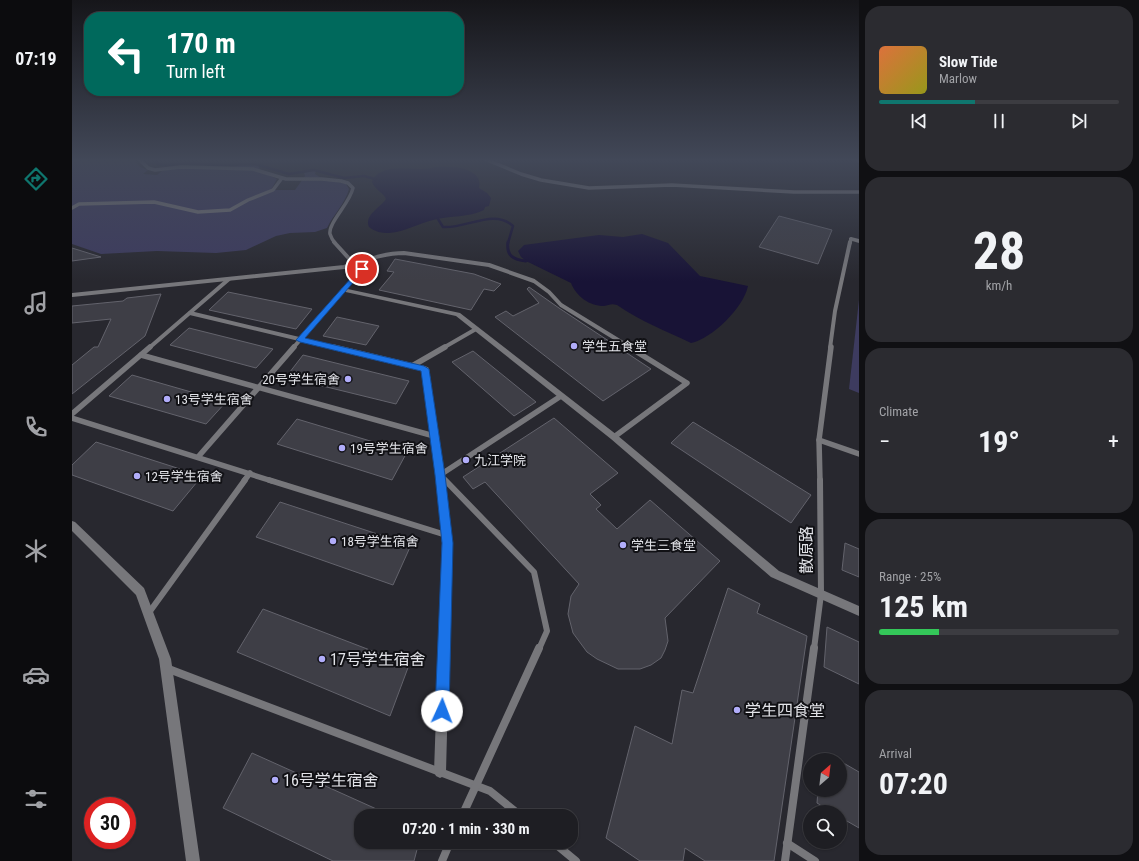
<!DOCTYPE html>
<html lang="en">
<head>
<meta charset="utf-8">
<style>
  :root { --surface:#1e1e23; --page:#2b2b30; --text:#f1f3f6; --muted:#a1a2a6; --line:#3c3c41; --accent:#0f766e }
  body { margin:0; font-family:"Roboto Condensed","Noto Sans SC",sans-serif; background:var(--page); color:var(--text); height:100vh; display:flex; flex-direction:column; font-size:15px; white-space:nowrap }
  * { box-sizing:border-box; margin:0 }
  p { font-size:13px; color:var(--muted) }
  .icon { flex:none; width:22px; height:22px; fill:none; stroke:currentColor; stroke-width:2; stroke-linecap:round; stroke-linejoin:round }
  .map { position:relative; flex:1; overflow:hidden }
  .details { display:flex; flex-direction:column; gap:6px; padding:6px; background:#101013; width:280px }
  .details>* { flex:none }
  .top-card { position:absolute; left:12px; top:12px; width:380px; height:84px; border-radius:16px; box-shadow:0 1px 3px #0004,0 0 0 1px var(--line); background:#00695c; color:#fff; overflow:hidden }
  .needle { width:26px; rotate:28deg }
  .tools { position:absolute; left:731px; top:753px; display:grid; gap:8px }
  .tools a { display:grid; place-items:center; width:44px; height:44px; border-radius:50%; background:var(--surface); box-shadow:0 1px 3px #0004,0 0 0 1px var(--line); font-size:20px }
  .speed { position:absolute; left:12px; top:797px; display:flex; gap:8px; font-size:20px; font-weight:700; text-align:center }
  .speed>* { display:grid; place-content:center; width:52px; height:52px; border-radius:50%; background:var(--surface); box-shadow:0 1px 3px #0004,0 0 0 1px var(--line); line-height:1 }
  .speed .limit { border:6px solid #d22; background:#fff; color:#111 }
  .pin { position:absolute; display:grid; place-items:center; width:34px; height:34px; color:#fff; margin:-17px; border:2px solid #fff; border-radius:50%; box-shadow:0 1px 4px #0007 }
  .me { position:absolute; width:44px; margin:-22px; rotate:2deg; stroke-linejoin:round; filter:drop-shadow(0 0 3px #0008) }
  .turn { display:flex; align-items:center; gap:14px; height:84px; padding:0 16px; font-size:18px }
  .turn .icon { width:52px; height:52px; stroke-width:2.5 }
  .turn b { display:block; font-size:28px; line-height:34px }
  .big { font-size:30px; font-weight:700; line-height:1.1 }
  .details .tile { flex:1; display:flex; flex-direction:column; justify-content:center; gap:6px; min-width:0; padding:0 14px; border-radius:16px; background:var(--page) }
  .details .dial { align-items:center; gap:0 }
  .dial b { font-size:52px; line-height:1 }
  .song { display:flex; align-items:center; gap:12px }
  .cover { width:48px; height:48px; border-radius:6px; background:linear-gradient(135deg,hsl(20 70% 55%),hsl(60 70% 35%)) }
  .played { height:4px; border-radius:2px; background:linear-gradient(90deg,var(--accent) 40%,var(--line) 40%) }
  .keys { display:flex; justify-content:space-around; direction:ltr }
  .heat { display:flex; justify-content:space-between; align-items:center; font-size:22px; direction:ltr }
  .charge { height:6px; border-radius:3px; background:linear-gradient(90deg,#34c759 25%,var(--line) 0) }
  .trip { position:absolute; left:282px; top:809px; width:224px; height:40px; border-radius:16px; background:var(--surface); box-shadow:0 1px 3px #0004,0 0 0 1px var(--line); font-weight:700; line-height:40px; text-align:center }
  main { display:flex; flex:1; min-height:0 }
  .menu { display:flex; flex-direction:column; width:72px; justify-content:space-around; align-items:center; background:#0c0c0e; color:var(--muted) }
  .menu .icon { width:28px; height:28px }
  .menu .active { color:var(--accent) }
  .menu b { font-size:18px; color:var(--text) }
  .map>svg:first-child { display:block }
  .green { fill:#3d3b5f }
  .water { fill:#181336 }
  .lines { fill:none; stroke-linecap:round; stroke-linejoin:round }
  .stream-far1 { stroke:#181336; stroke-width:2.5 }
  .stream { stroke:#181336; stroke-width:3 }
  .building { fill:#3e3e46; stroke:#63636c }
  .lane-far4 { stroke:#77777b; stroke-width:3.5 }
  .lane-far3 { stroke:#77777b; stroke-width:4 }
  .lane-far2 { stroke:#77777b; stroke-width:5.5 }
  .lane-far1 { stroke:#77777b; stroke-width:6 }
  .lane { stroke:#77777b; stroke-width:8 }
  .street { fill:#77777b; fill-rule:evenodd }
  .route { fill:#1a73e8; stroke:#114b97 }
  .poi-dot { fill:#b1adfa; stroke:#111115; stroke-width:1.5 }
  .labels { text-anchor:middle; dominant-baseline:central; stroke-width:4; stroke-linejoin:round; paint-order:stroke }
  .poi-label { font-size:13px; fill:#e2e3e8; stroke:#111115; text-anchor:start }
  .near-street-label { font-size:16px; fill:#e2e3e8; stroke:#111115 }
  .near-poi-label { font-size:16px; fill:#e2e3e8; stroke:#111115; text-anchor:start }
</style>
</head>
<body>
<main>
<nav class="menu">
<b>07:19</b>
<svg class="icon active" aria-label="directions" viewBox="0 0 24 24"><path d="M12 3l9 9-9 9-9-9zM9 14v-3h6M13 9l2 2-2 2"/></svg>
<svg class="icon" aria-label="music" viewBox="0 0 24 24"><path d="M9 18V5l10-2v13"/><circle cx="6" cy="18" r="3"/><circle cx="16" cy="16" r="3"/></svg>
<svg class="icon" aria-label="phone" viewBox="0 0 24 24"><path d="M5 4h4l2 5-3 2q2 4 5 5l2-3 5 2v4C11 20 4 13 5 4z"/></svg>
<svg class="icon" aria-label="climate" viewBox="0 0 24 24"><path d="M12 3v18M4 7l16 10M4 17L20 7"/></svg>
<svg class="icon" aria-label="car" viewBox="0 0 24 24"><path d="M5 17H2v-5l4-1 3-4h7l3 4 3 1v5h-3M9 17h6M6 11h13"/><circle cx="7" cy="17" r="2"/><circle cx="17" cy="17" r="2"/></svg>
<svg class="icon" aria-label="filters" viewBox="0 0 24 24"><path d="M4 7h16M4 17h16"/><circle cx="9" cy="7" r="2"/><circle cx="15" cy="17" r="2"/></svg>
</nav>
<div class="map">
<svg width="787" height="861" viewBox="0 0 787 861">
  <rect width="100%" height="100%" fill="#28282f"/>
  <g class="green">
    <path d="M0,160H62L68,167L76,170L71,174L85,175L90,171L107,168H158L178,162L186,163L188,171L205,179L199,190H223L233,176L232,173L235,171H244L243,174L251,179L274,184L277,189C273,204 261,215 255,228L243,232L218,233L204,236L174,250L144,253L85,251L29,254L0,244Z"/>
    <polygon points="787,300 787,393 777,389"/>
  </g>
  <g class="water">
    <path d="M364,167C378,166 412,167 407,188L415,193L419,198L417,206L413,207L412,210C396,218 379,215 361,220C347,223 333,232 317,233C310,233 303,232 297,227C292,215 308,208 314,199C311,192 303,190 300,182C307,163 338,170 352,169C356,169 360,168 364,167Z"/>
    <path d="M570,234L596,243L628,276L676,286C672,307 640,339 619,343C594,331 568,321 545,305C539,303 537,305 532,306C517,306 504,296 499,283L454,261L449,257L446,251L452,245L527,235L551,237Z"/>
  </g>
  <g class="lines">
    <g class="stream-far1">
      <polyline points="82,160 86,164 94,165 118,163 147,165 183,164 217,174 242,170 272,178 292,176 303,179"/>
      <path d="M366,219L371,227C394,229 422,208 441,226L436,243"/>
    </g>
    <path class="stream" d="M436,242C434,256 442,260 454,261"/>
  </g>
  <g class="building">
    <polygon points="707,216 760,230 746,264 687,247"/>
    <polygon points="0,248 29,257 0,261"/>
    <polygon points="323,259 402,274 429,284 422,291 412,289 399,310 307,290 322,272 315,271"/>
    <polygon points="457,287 487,308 579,369 531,401 423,317 434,311 441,316 467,303 455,289"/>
    <polygon points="156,292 240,309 224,329 137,310"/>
    <polygon points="89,294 73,336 0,394 0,365 22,347 26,347 39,319 0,323 0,306 51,301 55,298"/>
    <polygon points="265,317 307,326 294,345 251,336"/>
    <polygon points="117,328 201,349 184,368 98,345"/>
    <polygon points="401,351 464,402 442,416 380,362"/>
    <polygon points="231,355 337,381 324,404 214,377"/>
    <polygon points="60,375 154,402 134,424 37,396"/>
    <polygon points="482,418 546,473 518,494 529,505 524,509 545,529 578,500 648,561 593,618 596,641 593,650 589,658 579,665 568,669 546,669 525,659 515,652 501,633 496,614 499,596 507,584 413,482 401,489 391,477"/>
    <polygon points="225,419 335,452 320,480 205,444"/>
    <polygon points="621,422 739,495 719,523 599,443"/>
    <polygon points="24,442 130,476 101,511 0,475 0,465"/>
    <polygon points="208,502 339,545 321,585 184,537"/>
    <polygon points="773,543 787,549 787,577 770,570"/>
    <polygon points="656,588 688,604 685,613 735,636 702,861 633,861 613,848 611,861 568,861 534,838 563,726 600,744 610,690 621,693"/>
    <polygon points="191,609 337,665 318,716 165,652"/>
    <polygon points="755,627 787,642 787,684 752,667"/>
    <polygon points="180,753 320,816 289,816 289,842 347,842 342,861 261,861 151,808"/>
    <polygon points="768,761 787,772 787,828 768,817 768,812 760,812 745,803 746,790 768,790"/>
  </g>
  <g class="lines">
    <g class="lane-far4">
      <path d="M68,160L76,168L83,170L109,167L181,169L214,179H250L269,181L276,183L281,188C278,203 256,223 258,234C259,237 261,241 263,243"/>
      <polyline points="415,160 449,174 469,180 517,188 600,185 722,192 787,192"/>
      <polyline points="0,208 7,204 82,202 126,212 158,210 176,200 201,190 210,178"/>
      <polyline points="778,243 779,239"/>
    </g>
    <g class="lane-far3">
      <polyline points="262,242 282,264"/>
      <path d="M0,295L272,267C292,261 311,253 332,253L417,265L462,281L477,292L489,305L559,348"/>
      <polyline points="118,313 265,348"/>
      <polyline points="77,348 157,279"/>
      <polyline points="221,348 299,259"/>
      <polyline points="371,348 404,329"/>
      <polyline points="758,348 763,311 778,242"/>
    </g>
    <g class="lane-far2">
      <polyline points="261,347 353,369"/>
      <polyline points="69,355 362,436"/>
      <polyline points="340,366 373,347"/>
      <polyline points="0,414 78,347"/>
      <polyline points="0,418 200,481"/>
      <polyline points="542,437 615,383 557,347"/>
      <polyline points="747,440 787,454"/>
      <polyline points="126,457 222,347"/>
      <polyline points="172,481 178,473"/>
      <polyline points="373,481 368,475 489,396"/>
      <polyline points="748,481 747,440 759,347"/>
    </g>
    <g class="lane-far1">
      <polyline points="197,480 374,535"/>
      <polyline points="373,480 462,572 475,631 467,649"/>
      <polyline points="76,614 173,480"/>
      <polyline points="742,649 749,594 748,480"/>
    </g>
    <g class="lane">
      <polyline points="94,668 418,791 449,816"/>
      <polyline points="390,816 467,648"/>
      <polyline points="481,842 504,861"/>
      <polyline points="715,843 743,861"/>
      <polyline points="370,861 378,842"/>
      <polyline points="713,861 742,648"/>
    </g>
    <g class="street">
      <polygon points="782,160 787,160 787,163"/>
      <polygon points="779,237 787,239 787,243 777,240 777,238"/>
      <polygon points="271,288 388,313 545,435 707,571 787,606 787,616 699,577 539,439 384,316 269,291 269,289"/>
      <polygon points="350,367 356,367 357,369 372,475 380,543 374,772 372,776 368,778 364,776 362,772 370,543 364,475 349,369"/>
      <polygon points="0,521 3,522 72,588 99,659 128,861 114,861 87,659 64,595 0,531"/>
    </g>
  </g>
  <linearGradient id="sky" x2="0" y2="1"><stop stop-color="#16161a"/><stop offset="0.57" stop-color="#424858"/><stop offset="1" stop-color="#424858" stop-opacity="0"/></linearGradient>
  <rect width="787" height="281" fill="url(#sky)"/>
  <polygon class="route" points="290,267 293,269 292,270 233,338 352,366 357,369 373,475 381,543 377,711 375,716 370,718 365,716 363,711 370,543 363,475 349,371 228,342 224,340 288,268"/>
  <g class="poi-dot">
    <circle cx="502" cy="346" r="4"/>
    <circle cx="276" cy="379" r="4"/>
    <circle cx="95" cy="399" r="4"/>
    <circle cx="270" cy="448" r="4"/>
    <circle cx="394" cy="460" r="4"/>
    <circle cx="65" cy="476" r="4"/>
    <circle cx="261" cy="541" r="4"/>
    <circle cx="551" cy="545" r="4"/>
    <circle cx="250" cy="659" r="4"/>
    <circle cx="665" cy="710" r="4"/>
    <circle cx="203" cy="780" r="4"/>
  </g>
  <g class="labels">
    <g class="poi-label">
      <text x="510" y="346">学生五食堂</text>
      <text x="268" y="379" text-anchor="end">20号学生宿舍</text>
      <text x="103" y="399">13号学生宿舍</text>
      <text x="278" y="448">19号学生宿舍</text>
      <text x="402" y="460">九江学院</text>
      <text x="73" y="476">12号学生宿舍</text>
      <text x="269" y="541">18号学生宿舍</text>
      <text x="559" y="545">学生三食堂</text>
    </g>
    <g class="near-street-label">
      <text transform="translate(734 550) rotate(-90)">散原路</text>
    </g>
    <g class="near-poi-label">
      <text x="258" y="659">17号学生宿舍</text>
      <text x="673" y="710">学生四食堂</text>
      <text x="211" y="780">16号学生宿舍</text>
    </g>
  </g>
</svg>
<div class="tools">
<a><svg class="needle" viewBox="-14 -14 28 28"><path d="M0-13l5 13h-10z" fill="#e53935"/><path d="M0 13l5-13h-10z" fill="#a1a2a6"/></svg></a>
<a><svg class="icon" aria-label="search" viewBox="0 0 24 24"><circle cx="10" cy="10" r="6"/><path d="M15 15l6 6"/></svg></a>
</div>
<div class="speed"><div class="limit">30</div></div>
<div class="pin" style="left:290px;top:269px;background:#d93025"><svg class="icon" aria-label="arrive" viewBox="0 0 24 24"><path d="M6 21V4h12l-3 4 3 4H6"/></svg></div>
<svg class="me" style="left:370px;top:711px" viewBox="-20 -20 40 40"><circle r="19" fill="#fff"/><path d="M0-13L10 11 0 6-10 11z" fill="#1a73e8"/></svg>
<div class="trip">07:20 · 1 min · 330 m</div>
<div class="top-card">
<div class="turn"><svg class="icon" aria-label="left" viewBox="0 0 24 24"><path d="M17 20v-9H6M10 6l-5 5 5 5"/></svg><div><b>170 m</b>Turn left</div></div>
</div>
</div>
<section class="details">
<div class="tile">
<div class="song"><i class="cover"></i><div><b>Slow Tide</b><p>Marlow</p></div></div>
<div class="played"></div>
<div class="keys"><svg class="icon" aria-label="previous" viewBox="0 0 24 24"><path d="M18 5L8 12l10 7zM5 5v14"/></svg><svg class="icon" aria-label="pause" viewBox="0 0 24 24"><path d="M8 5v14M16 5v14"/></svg><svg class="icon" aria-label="next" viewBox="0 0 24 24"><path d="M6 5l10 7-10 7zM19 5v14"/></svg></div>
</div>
<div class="tile dial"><b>28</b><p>km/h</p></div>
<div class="tile"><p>Climate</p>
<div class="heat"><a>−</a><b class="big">19°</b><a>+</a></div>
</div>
<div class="tile"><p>Range · 25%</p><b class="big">125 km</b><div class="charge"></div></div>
<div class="tile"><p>Arrival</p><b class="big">07:20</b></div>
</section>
</main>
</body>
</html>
